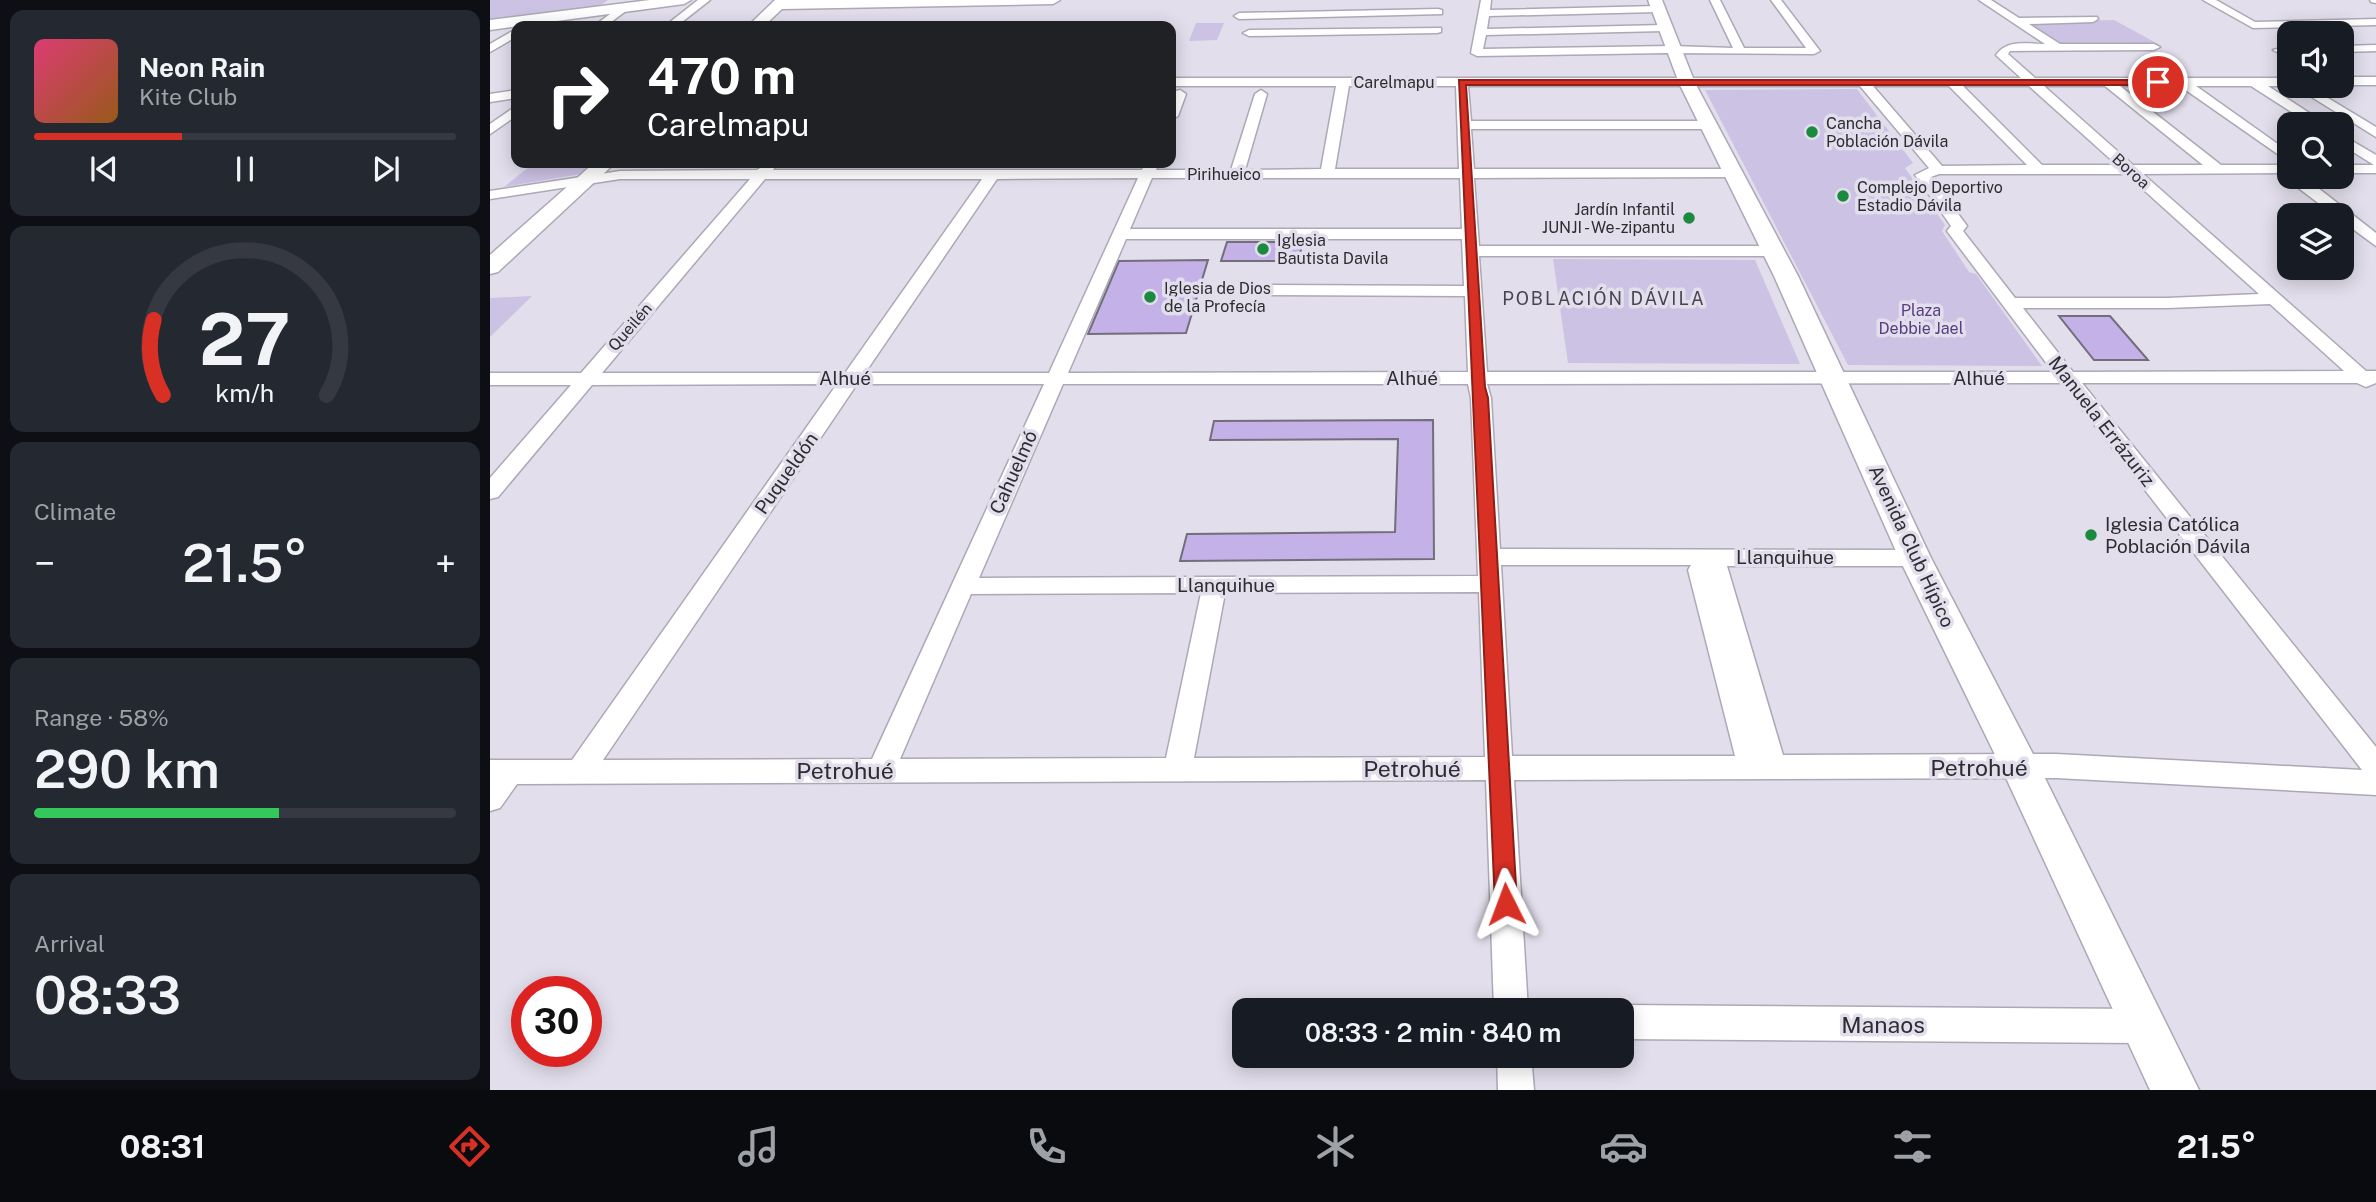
<!DOCTYPE html>
<html lang="en">
<head>
<meta charset="utf-8">
<style>
  :root { --surface:#171b24; --page:#242831; --text:#f1f3f6; --muted:#9ea1a6; --line:#363941; --accent:#d93025 }
  body { margin:0; font-family:"Public Sans",sans-serif; background:var(--page); color:var(--text); height:100vh; display:flex; flex-direction:column; font-size:26px; white-space:nowrap }
  * { box-sizing:border-box; margin:0 }
  p { font-size:23px; color:var(--muted) }
  .icon { flex:none; width:38px; height:38px; fill:none; stroke:currentColor; stroke-width:2; stroke-linecap:round; stroke-linejoin:round }
  .map { position:relative; flex:1; overflow:hidden }
  .details { display:flex; flex-direction:column; gap:10px; padding:10px; background:#0d0f14; width:490px }
  .details>* { flex:none }
  .hud { position:absolute; left:21px; top:21px; width:665px; height:147px; border-radius:14px; box-shadow:0 4px 18px #0003; background:#202124; color:#fff; overflow:hidden }
  .fabs { position:absolute; left:1787px; top:21px; display:grid; gap:14px }
  .fabs a { display:grid; place-items:center; width:77px; height:77px; border-radius:14px; background:var(--surface); box-shadow:0 4px 18px #0003; font-size:35px }
  .speed { position:absolute; left:21px; top:976px; display:flex; gap:14px; font-size:35px; font-weight:700; text-align:center }
  .speed>* { display:grid; place-content:center; width:91px; height:91px; border-radius:50%; background:var(--surface); box-shadow:0 4px 18px #0003; line-height:1 }
  .speed .limit { border:10px solid #d22; background:#fff; color:#111 }
  .pin { position:absolute; display:grid; place-items:center; width:60px; height:60px; color:#fff; margin:-30px; border:4px solid #fff; border-radius:50%; box-shadow:0 2px 7px #0007 }
  .me { position:absolute; width:77px; margin:-38px; rotate:357deg; stroke-linejoin:round; filter:drop-shadow(0 0 5px #0008) }
  .turn { display:flex; align-items:center; gap:24px; height:147px; padding:0 21px; font-size:32px }
  .turn .icon { width:91px; height:91px; stroke-width:2.5 }
  .turn b { display:block; font-size:49px; line-height:60px }
  .big { font-size:52px; font-weight:600; line-height:1.1 }
  .details .tile { flex:1; display:flex; flex-direction:column; justify-content:center; gap:10px; min-width:0; padding:0 24px; border-radius:14px; background:var(--page) }
  .details .dial { align-items:center; gap:0 }
  .dial svg { height:182px; overflow:visible; fill:none; stroke:var(--line); stroke-width:7; stroke-linecap:round; text-anchor:middle }
  .dial text { fill:var(--text); stroke:none }
  .song { display:flex; align-items:center; gap:21px }
  .cover { width:84px; height:84px; border-radius:10px; background:linear-gradient(135deg,hsl(340 70% 55%),hsl(30 70% 35%)) }
  .played { height:7px; border-radius:4px; background:linear-gradient(90deg,var(--accent) 35%,var(--line) 35%) }
  .keys { display:flex; justify-content:space-around; direction:ltr }
  .heat { display:flex; justify-content:space-between; align-items:center; font-size:38px; direction:ltr }
  .charge { height:10px; border-radius:5px; background:linear-gradient(90deg,#34c759 58%,var(--line) 0) }
  .trip { position:absolute; left:742px; top:998px; width:402px; height:70px; border-radius:14px; background:var(--surface); box-shadow:0 4px 18px #0003; font-weight:600; line-height:70px; text-align:center }
  .tab-bar { display:flex; height:112px; justify-content:space-around; align-items:center; background:#090b0e; color:var(--muted) }
  .tab-bar .icon { width:49px; height:49px }
  .tab-bar .selected { color:var(--accent) }
  .tab-bar b { font-size:32px; color:var(--text) }
  main { display:flex; flex:1; min-height:0 }
  .map>svg:first-child { display:block }
  .green { fill:#ccc2e4 }
  .building { fill:#c3b1e8; stroke:#726e7a; stroke-width:2 }
  .lines { fill:none; stroke-linecap:round; stroke-linejoin:round }
  .street-casing { stroke:#aca8b5; stroke-width:3 }
  .secondary-casing { stroke:#aca8b5; stroke-width:3 }
  .street { fill:#fff; fill-rule:evenodd }
  .secondary { fill:#fff; fill-rule:evenodd }
  .route { fill:#d93025; stroke:#8d1f18; stroke-width:2 }
  .poi-dot { fill:#1b8940; stroke:#e2deec; stroke-width:2.5 }
  .labels { text-anchor:middle; dominant-baseline:central; stroke-width:7; stroke-linejoin:round; paint-order:stroke }
  .far-street-label { font-size:16px; fill:#2d2c31; stroke:#e2deec }
  .far-poi-label { font-size:16px; fill:#2d2c31; stroke:#e2deec; text-anchor:start }
  .far-park-label { font-size:16px; fill:#573d81; stroke:#e2deec }
  .far-neighbourhood-label { font-size:18px; letter-spacing:2px; fill:#47444f; stroke:#e2deec }
  .street-label { font-size:19px; fill:#2d2c31; stroke:#e2deec }
  .poi-label { font-size:19px; fill:#2d2c31; stroke:#e2deec; text-anchor:start }
  .near-street-label { font-size:23px; fill:#2d2c31; stroke:#e2deec }
</style>
</head>
<body>
<main>
<section class="details">
<div class="tile">
<div class="song"><i class="cover"></i><div><b>Neon Rain</b><p>Kite Club</p></div></div>
<div class="played"></div>
<div class="keys"><svg class="icon" aria-label="previous" viewBox="0 0 24 24"><path d="M18 5L8 12l10 7zM5 5v14"/></svg><svg class="icon" aria-label="pause" viewBox="0 0 24 24"><path d="M8 5v14M16 5v14"/></svg><svg class="icon" aria-label="next" viewBox="0 0 24 24"><path d="M6 5l10 7-10 7zM19 5v14"/></svg></div>
</div>
<div class="tile dial"><svg viewBox="0 0 100 80">
<path d="M14 69A42 42 0 1 1 86 69"/>
<path d="M14 69A42 42 0 0 1 10 36" stroke="#d93025"/>
<text x="50" y="56" font-size="32" font-weight="700">27</text>
<text x="50" y="72" font-size="11">km/h</text>
</svg></div>
<div class="tile"><p>Climate</p>
<div class="heat"><a>−</a><b class="big">21.5°</b><a>+</a></div>
</div>
<div class="tile"><p>Range · 58%</p><b class="big">290 km</b><div class="charge"></div></div>
<div class="tile"><p>Arrival</p><b class="big">08:33</b></div>
</section>
<div class="map">
<svg width="1886" height="1090" viewBox="0 0 1886 1090">
  <rect width="100%" height="100%" fill="#e2deec"/>
  <g class="green">
    <polygon points="0,0 118,0 108,7 0,21"/>
    <polygon points="1624,20 1670,45 1574,46 1534,22"/>
    <polygon points="706,23 734,23 727,40 699,41"/>
    <polygon points="1367,89 1423,163 1415,168 1455,225 1452,231 1479,272 1486,274 1552,366 1358,365 1215,90"/>
    <polygon points="44,163 103,163 91,174 14,187"/>
    <polygon points="1063,259 1265,260 1310,364 1078,363"/>
    <polygon points="42,296 0,337 0,298"/>
  </g>
  <g class="building">
    <polygon points="737,242 813,242 808,261 731,261"/>
    <polygon points="718,260 696,333 598,334 629,261"/>
    <polygon points="1569,316 1620,316 1658,360 1604,360"/>
    <polygon points="943,420 944,559 690,561 697,534 905,532 908,439 720,440 724,421"/>
  </g>
  <g class="lines">
    <defs>
      <g id="street">
        <polygon points="208,0 220,0 187,26 175,26"/>
        <polygon points="991,0 1001,0 1000,10 1167,6 1172,9 1167,12 999,16 997,29 1174,25 1180,28 1174,31 996,35 993,49 1182,46 1243,48 1220,0 1230,0 1254,48 1316,48 1281,0 1291,0 1330,51 1324,54 1178,53 987,56 981,53"/>
        <path d="M1489,0H1501L1529,18L1607,17L1608,19L1603,22L1539,24L1570,44H1664L1670,47L1664,50L1520,51L1518,54L1545,78H1799V86H1778L1836,124H1820L1761,86H1706L1799,152V162L1690,86H1630L1731,165H1799V173L1653,174L1876,371H1886V383L1876,387L1867,383H1592L1886,747V795L1566,778L1024,780L1038,1010H1004L996,780L27,784L10,808L0,811V760H82L347,384L102,385L8,497L0,499V478L81,385H0V373H91L260,179H130L0,199V191L130,171L267,170L278,163L285,167L283,170H652L655,163H669L666,170H741L765,94L771,90L777,94L755,170L831,169L846,86H681V78H1531L1508,57L1506,55C1517,39 1537,44 1555,44ZM859,86H966L969,169H845ZM978,86H1370L1439,168L1425,175L1461,226L1457,231L1563,372H997L989,256H1284L1292,251L1284,246H989L984,178L1244,177L1251,173L1244,169H984L981,129H1219L1226,125L1219,121H981ZM1383,86H1459L1537,165L1452,166ZM1473,86H1539L1627,165H1552ZM1554,86H1615L1713,165H1643ZM1449,174H1636L1769,294L1678,298H1525L1473,231L1477,226L1441,177ZM648,178L559,373H375L507,179ZM662,178H970L972,229H640ZM275,179H492L355,373H112ZM636,239H972L974,286L779,285L771,290L779,295L975,296L978,372L578,373ZM1780,304L1854,371L1583,372L1533,308H1678ZM1572,383L1872,770L1566,754L1293,755L1237,566H1425L1433,564L1437,558L1433,552L1425,550L1010,549L1001,398L997,384ZM367,384H554L382,759L113,760ZM573,384H978L981,398L988,576L489,578ZM1011,565H1201L1198,570L1245,756H1022ZM989,592L995,757L704,758L735,593ZM711,593L676,758L410,759L481,594Z"/>
        <polygon points="1713,0 1726,0 1765,22 1886,19 1886,25 1763,28"/>
        <polygon points="1880,0 1886,0 1886,3 1881,2"/>
        <polygon points="132,5 141,7 116,26 104,26"/>
        <polygon points="948,9 952,10 952,14 749,19 744,16 749,13"/>
        <polygon points="951,28 951,32 947,33 759,36 753,33 759,30"/>
        <polygon points="26,29 26,37 0,52 0,44"/>
        <polygon points="1886,45 1886,51 1852,52 1852,46"/>
        <polygon points="1799,46 1799,52 1789,53 1783,50"/>
        <rect x="1852" y="77" width="34" height="8"/>
        <polygon points="1804,86 1818,86 1886,127 1886,137"/>
        <polygon points="26,90 26,98 0,102 0,94"/>
        <polygon points="690,90 696,94 688,116 681,120 681,101 686,91"/>
        <polygon points="26,106 26,116 0,134 0,124"/>
        <polygon points="1852,135 1886,155 1886,173 1852,173 1852,165 1884,165 1852,145"/>
        <polygon points="1798,174 1799,177 1812,177 1819,181 1886,233 1886,246 1852,221 1852,215 1844,215 1798,180 1796,177"/>
        <polygon points="1132,1005 1654,1009 1666,1014 1671,1026 1666,1038 1654,1043 1132,1039 1132,1010 1121,1010"/>
        <polygon points="1007,1055 1041,1055 1044,1090 1008,1090"/>
      </g>
      <g id="secondary">
        <polygon points="160,0 201,0 194,4 0,30 0,20"/>
        <polygon points="285,0 570,0 563,4 292,9 274,26 258,26"/>
        <polygon points="1158,0 1172,0 1205,83 1308,276 1441,558 1544,756 1709,1090 1660,1090 1511,767 1409,558 1284,276 1189,83"/>
        <polygon points="104,163 125,163 8,272 0,274 0,255"/>
      </g>
    </defs>
    <use href="#street" class="street-casing"/>
    <use href="#secondary" class="secondary-casing"/>
    <use href="#street" class="street"/>
    <use href="#secondary" class="secondary"/>
  </g>
  <polygon class="route" points="969,80 1668,80 1672,82 1668,85 976,85 995,387 998,398 1027,904 1023,911 1016,914 1008,911 1005,904"/>
  <g class="poi-dot">
    <circle cx="1322" cy="132" r="7"/>
    <circle cx="1353" cy="196" r="7"/>
    <circle cx="1199" cy="218" r="7"/>
    <circle cx="773" cy="249" r="7"/>
    <circle cx="660" cy="297" r="7"/>
    <circle cx="1601" cy="535" r="7"/>
  </g>
  <g class="labels">
    <g class="far-street-label">
      <text x="904" y="82">Carelmapu</text>
      <text transform="translate(1641 171) rotate(42)">Boroa</text>
      <text x="734" y="174">Pirihueico</text>
      <text transform="translate(140 327) rotate(-49)">Queilén</text>
    </g>
    <g class="far-poi-label">
      <text x="1336" y="123">Cancha<tspan x="1336" dy="18">Población Dávila</tspan></text>
      <text x="1367" y="187">Complejo Deportivo<tspan x="1367" dy="18">Estadio Dávila</tspan></text>
      <text x="1185" y="209" text-anchor="end">Jardín Infantil<tspan x="1185" dy="18">JUNJI - We-zipantu</tspan></text>
      <text x="787" y="240">Iglesia<tspan x="787" dy="18">Bautista Davila</tspan></text>
      <text x="674" y="288">Iglesia de Dios<tspan x="674" dy="18">de la Profecía</tspan></text>
    </g>
    <g class="far-park-label">
      <text x="1431" y="310">Plaza<tspan x="1431" dy="18">Debbie Jael</tspan></text>
    </g>
    <g class="far-neighbourhood-label">
      <text x="1114" y="298">POBLACIÓN DÁVILA</text>
    </g>
    <g class="street-label">
      <text x="355" y="378">Alhué</text>
      <text x="922" y="378">Alhué</text>
      <text x="1489" y="378">Alhué</text>
      <text transform="translate(1612 421) rotate(52)">Manuela Errázuriz</text>
      <text transform="translate(523 472) rotate(-66)">Cahuelmó</text>
      <text transform="translate(296 473) rotate(-55)">Puqueldón</text>
      <text transform="translate(1422 546) rotate(65)">Avenida Club Hípico</text>
      <text x="1295" y="557">Llanquihue</text>
      <text x="736" y="585">Llanquihue</text>
    </g>
    <g class="poi-label">
      <text x="1615" y="524">Iglesia Católica<tspan x="1615" dy="22">Población Dávila</tspan></text>
    </g>
    <g class="near-street-label">
      <text x="1489" y="767">Petrohué</text>
      <text x="922" y="768">Petrohué</text>
      <text x="355" y="770">Petrohué</text>
      <text x="1393" y="1024">Manaos</text>
    </g>
  </g>
</svg>
<div class="fabs">
<a><svg class="icon" aria-label="sound" viewBox="0 0 24 24"><path d="M4 9h4l5-4v14l-5-4H4zM17 9q2 3 0 6"/></svg></a>
<a><svg class="icon" aria-label="search" viewBox="0 0 24 24"><circle cx="10" cy="10" r="6"/><path d="M15 15l6 6"/></svg></a>
<a><svg class="icon" aria-label="layers" viewBox="0 0 24 24"><path d="M12 4l9 5-9 5-9-5zM3 14l9 5 9-5"/></svg></a>
</div>
<div class="speed"><div class="limit">30</div></div>
<div class="pin" style="left:1668px;top:82px;background:#d93025"><svg class="icon" aria-label="arrive" viewBox="0 0 24 24"><path d="M6 21V4h12l-3 4 3 4H6"/></svg></div>
<svg class="me" style="left:1016px;top:904px" viewBox="-20 -20 40 40"><path d="M0-17L14 15 0 8-14 15z" fill="#d93025" stroke="#fff" stroke-width="4"/></svg>
<div class="trip">08:33 · 2 min · 840 m</div>
<div class="hud">
<div class="turn"><svg class="icon" aria-label="right" viewBox="0 0 24 24"><path d="M7 20v-9h11M14 6l5 5-5 5"/></svg><div><b>470 m</b>Carelmapu</div></div>
</div>
</div>
</main>
<nav class="tab-bar">
<b>08:31</b>
<svg class="icon selected" aria-label="directions" viewBox="0 0 24 24"><path d="M12 3l9 9-9 9-9-9zM9 14v-3h6M13 9l2 2-2 2"/></svg>
<svg class="icon" aria-label="music" viewBox="0 0 24 24"><path d="M9 18V5l10-2v13"/><circle cx="6" cy="18" r="3"/><circle cx="16" cy="16" r="3"/></svg>
<svg class="icon" aria-label="phone" viewBox="0 0 24 24"><path d="M5 4h4l2 5-3 2q2 4 5 5l2-3 5 2v4C11 20 4 13 5 4z"/></svg>
<svg class="icon" aria-label="climate" viewBox="0 0 24 24"><path d="M12 3v18M4 7l16 10M4 17L20 7"/></svg>
<svg class="icon" aria-label="car" viewBox="0 0 24 24"><path d="M5 17H2v-5l4-1 3-4h7l3 4 3 1v5h-3M9 17h6M6 11h13"/><circle cx="7" cy="17" r="2"/><circle cx="17" cy="17" r="2"/></svg>
<svg class="icon" aria-label="filters" viewBox="0 0 24 24"><path d="M4 7h16M4 17h16"/><circle cx="9" cy="7" r="2"/><circle cx="15" cy="17" r="2"/></svg>
<b>21.5°</b>
</nav>
</body>
</html>
